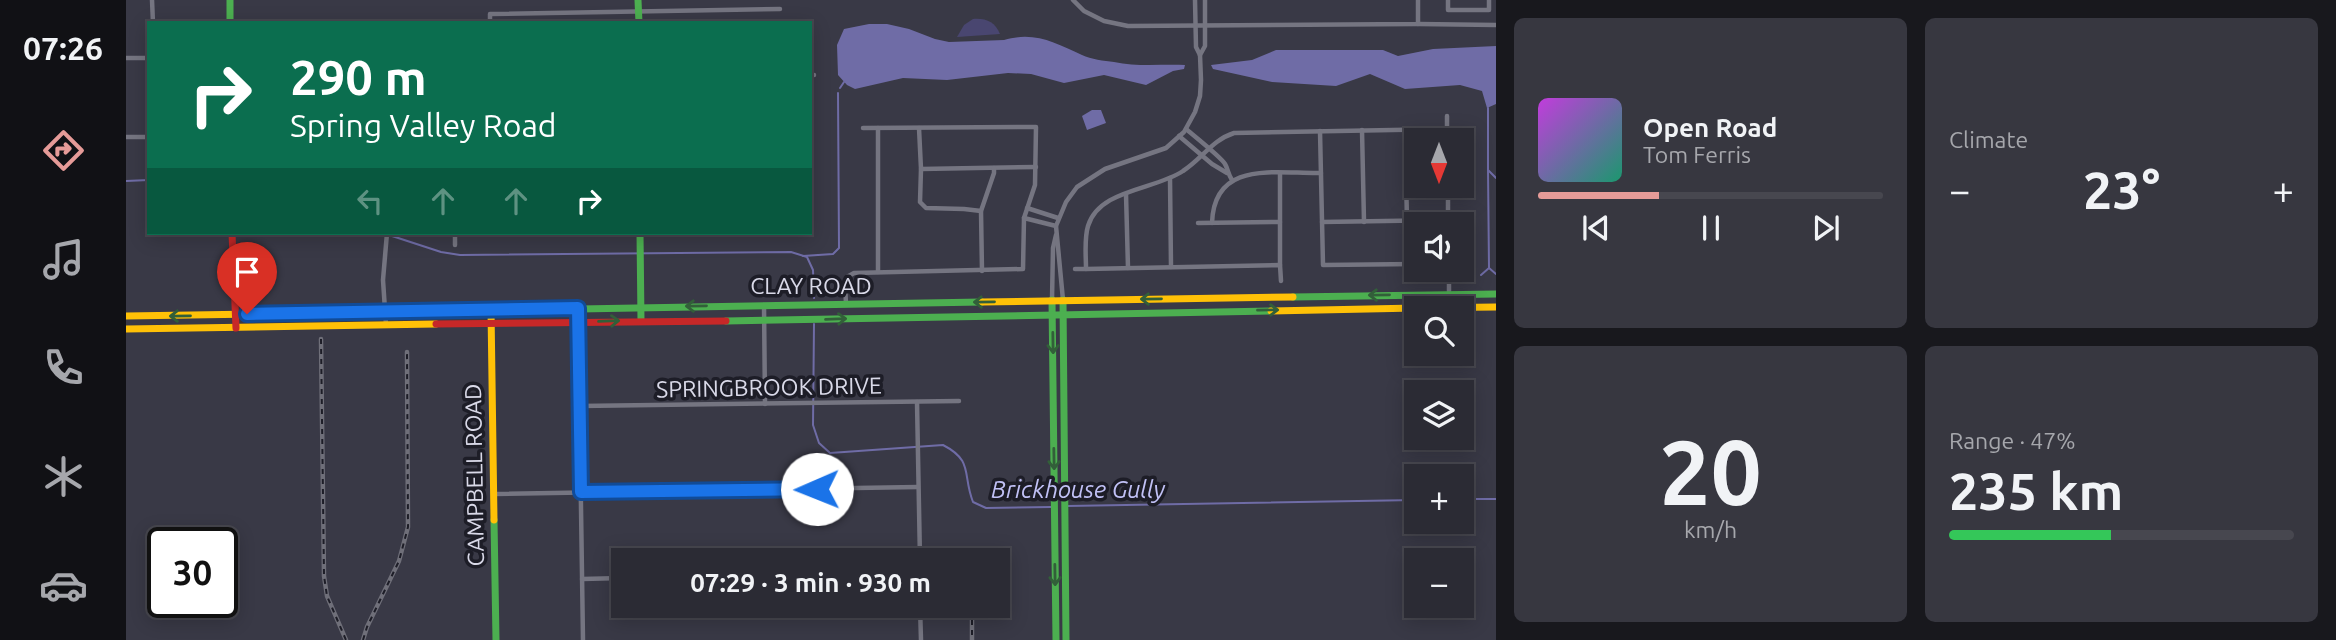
<!DOCTYPE html>
<html lang="en">
<head>
<meta charset="utf-8">
<style>
  :root { --surface:#2b2b34; --page:#373740; --text:#f1f3f6; --muted:#a6a7ac; --line:#47474f; --accent:#e69b98 }
  body { margin:0; font-family:Ubuntu,sans-serif; background:var(--page); color:var(--text); height:100vh; display:flex; flex-direction:column; font-size:26px; white-space:nowrap }
  * { box-sizing:border-box; margin:0 }
  p { font-size:23px; color:var(--muted) }
  .icon { flex:none; width:38px; height:38px; fill:none; stroke:currentColor; stroke-width:2; stroke-linecap:round; stroke-linejoin:round }
  .map { position:relative; flex:1; overflow:hidden }
  .side { display:flex; flex-direction:column; gap:18px; padding:18px; background:#18181d; width:840px }
  .side>* { flex:none }
  .guide { position:absolute; left:21px; top:21px; width:665px; height:214px; border-radius:0px; box-shadow:0 4px 18px #0003,0 0 0 2px var(--line); background:#0b6e4f; color:#fff; overflow:hidden }
  .needle { width:46px; rotate:180deg }
  .controls { position:absolute; left:1278px; top:128px; display:grid; gap:14px }
  .controls a { display:grid; place-items:center; width:70px; height:70px; border-radius:0px; background:var(--surface); box-shadow:0 4px 18px #0003,0 0 0 2px var(--line); font-size:35px }
  .speed { position:absolute; left:21px; top:527px; display:flex; gap:14px; font-size:35px; font-weight:700; text-align:center }
  .speed>* { display:grid; place-content:center; width:91px; height:91px; border-radius:50%; background:var(--surface); box-shadow:0 4px 18px #0003,0 0 0 2px var(--line); line-height:1 }
  .speed .limit { border:4px solid #111; border-radius:10px; background:#fff; color:#111 }
  .pin { position:absolute; display:grid; place-items:center; width:60px; height:60px; color:#fff; margin:-72px -30px; border-radius:50% 50% 50% 0; rotate:-45deg; box-shadow:0 0 7px #0007 }
  .pin .icon { rotate:45deg }
  .me { position:absolute; width:77px; margin:-38px; rotate:269deg; stroke-linejoin:round; filter:drop-shadow(0 0 5px #0008) }
  .turn { display:flex; align-items:center; gap:24px; height:147px; padding:0 28px; font-size:32px }
  .turn .icon { width:91px; height:91px; stroke-width:2.5 }
  .turn b { display:block; font-size:49px; line-height:60px }
  .lanes { display:flex; align-items:center; height:66px; padding:0 28px; background:#0003; justify-content:center; gap:35px; direction:ltr }
  .lanes .off { opacity:.35 }
  .big { font-size:52px; font-weight:700; line-height:1.1 }
  .side .card { flex:1; display:flex; flex-direction:column; justify-content:center; gap:10px; min-width:0; padding:0 24px; border-radius:10px; background:var(--page) }
  .side .dial { align-items:center; gap:0 }
  .dial b { font-size:91px; line-height:1 }
  .song { display:flex; align-items:center; gap:21px }
  .cover { width:84px; height:84px; border-radius:10px; background:linear-gradient(135deg,hsl(290 70% 55%),hsl(160 70% 35%)) }
  .played { height:7px; border-radius:4px; background:linear-gradient(90deg,var(--accent) 35%,var(--line) 35%) }
  .keys { display:flex; justify-content:space-around; direction:ltr }
  .heat { display:flex; justify-content:space-between; align-items:center; font-size:38px; direction:ltr }
  .charge { height:10px; border-radius:5px; background:linear-gradient(90deg,#34c759 47%,var(--line) 0) }
  .side .tiles { flex:1; display:grid; gap:18px; grid-template-columns:repeat(2,1fr) }
  .trip { position:absolute; left:485px; top:548px; width:399px; height:70px; border-radius:0px; background:var(--surface); box-shadow:0 4px 18px #0003,0 0 0 2px var(--line); font-weight:700; line-height:70px; text-align:center }
  main { display:flex; flex:1; min-height:0 }
  .tab-bar { display:flex; flex-direction:column; width:126px; justify-content:space-around; align-items:center; background:#111115; color:var(--muted) }
  .tab-bar .icon { width:49px; height:49px }
  .tab-bar .selected { color:var(--accent) }
  .tab-bar b { font-size:32px; color:var(--text) }
  .map>svg:first-child { display:block }
  .green { fill:#494670 }
  .water { fill:#6f6ca6 }
  .lines { fill:none; stroke-linecap:round; stroke-linejoin:round }
  .stream { stroke:#6f6ca6; stroke-width:2 }
  .street { stroke:#757581; stroke-width:4.5 }
  .fast { stroke:#4caf50; stroke-width:7 }
  .slow { stroke:#ffc107; stroke-width:7 }
  .jam { stroke:#c62828; stroke-width:7 }
  .rail-casing { stroke:#6f6f79; stroke-width:4.5 }
  .rail { stroke:#1d1d27; stroke-width:2; stroke-dasharray:5; stroke-linecap:butt }
  .oneway { stroke:#325f39 }
  .route-casing { stroke:#114b97; stroke-width:18 }
  .route { stroke:#1a73e8; stroke-width:12 }
  .labels { text-anchor:middle; dominant-baseline:central; stroke-width:7; stroke-linejoin:round; paint-order:stroke }
  .street-label { font-size:23px; fill:#d9d9e8; stroke:#1d1d27 }
  .water-label { font-size:24px; font-style:italic; fill:#c1c1f6; stroke:#1d1d27 }
</style>
</head>
<body>
<main>
<nav class="tab-bar">
<b>07:26</b>
<svg class="icon selected" aria-label="directions" viewBox="0 0 24 24"><path d="M12 3l9 9-9 9-9-9zM9 14v-3h6M13 9l2 2-2 2"/></svg>
<svg class="icon" aria-label="music" viewBox="0 0 24 24"><path d="M9 18V5l10-2v13"/><circle cx="6" cy="18" r="3"/><circle cx="16" cy="16" r="3"/></svg>
<svg class="icon" aria-label="phone" viewBox="0 0 24 24"><path d="M5 4h4l2 5-3 2q2 4 5 5l2-3 5 2v4C11 20 4 13 5 4z"/></svg>
<svg class="icon" aria-label="climate" viewBox="0 0 24 24"><path d="M12 3v18M4 7l16 10M4 17L20 7"/></svg>
<svg class="icon" aria-label="car" viewBox="0 0 24 24"><path d="M5 17H2v-5l4-1 3-4h7l3 4 3 1v5h-3M9 17h6M6 11h13"/><circle cx="7" cy="17" r="2"/><circle cx="17" cy="17" r="2"/></svg>
</nav>
<div class="map">
<svg width="1370" height="640" viewBox="0 0 1370 640">
  <rect width="100%" height="100%" fill="#393946"/>
  <path class="green" d="M847,19C860,18 869,22 874,34L831,37L838,25Z"/>
  <g class="water">
    <path d="M743,24H761L783,29L809,39L823,42L878,40C909,31 929,43 956,55C965,59 978,61 988,62C1011,67 1035,64 1059,65L1058,69L1047,71L1020,85L978,75L938,83L905,74L882,73L821,80L777,78L729,89L721,85L712,75L711,45L718,29Z"/>
    <polygon points="1370,46 1370,104 1361,108 1356,91 1334,85 1279,89 1244,74 1210,86 1146,82 1087,69 1085,65 1126,60 1150,50 1257,50 1272,56 1307,49"/>
    <polygon points="966,110 975,110 980,123 961,130 956,116"/>
  </g>
  <g class="lines">
    <g class="stream">
      <polyline points="714,88 718,82"/>
      <polyline points="1362,108 1362,170 1370,178"/>
      <polyline points="0,181 23,180"/>
      <polyline points="263,235 315,252 334,255 665,252 681,257 687,270 688,298"/>
      <polyline points="677,256 707,254 713,248 712,93"/>
      <polyline points="1363,268 1370,274"/>
      <polyline points="1355,275 1363,268 1362,170"/>
      <path d="M688,324L687,425L693,443L704,453L817,445C848,461 836,474 847,502L860,508L925,507"/>
      <polyline points="1335,499 1370,499"/>
      <polyline points="941,506 1290,500"/>
    </g>
    <g class="street">
      <polyline points="26,0 27,23"/>
      <polyline points="947,0 958,11 978,21 1002,26 1292,24 1292,0"/>
      <polyline points="1322,0 1322,10 1363,10 1363,0"/>
      <polyline points="364,23 364,14 654,9"/>
      <polyline points="1292,24 1370,25"/>
      <polyline points="1074,55 1079,46 1079,0"/>
      <polyline points="0,58 23,58"/>
      <polyline points="684,75 688,75"/>
      <polyline points="1321,116 1321,140"/>
      <polyline points="793,128 795,169 794,202 800,208 838,209 855,211"/>
      <path d="M1060,129C1067,135 1096,158 1099,164C1102,169 1102,174 1106,180"/>
      <polyline points="1236,130 1238,222"/>
      <polyline points="1279,130 1281,221"/>
      <polyline points="1194,131 1197,265 1290,264"/>
      <polyline points="1053,136 1086,164 1101,173"/>
      <polyline points="0,137 23,137"/>
      <polyline points="795,169 910,167"/>
      <polyline points="1154,174 1154,265"/>
      <polyline points="1044,178 1045,267"/>
      <polyline points="1322,186 1322,224"/>
      <polyline points="1000,194 1002,268"/>
      <polyline points="901,208 932,218"/>
      <polyline points="898,218 930,226"/>
      <polyline points="1196,222 1322,220"/>
      <polyline points="1072,223 1154,222"/>
      <path d="M1086,223C1088,159 1150,174 1195,173"/>
      <polyline points="329,245 329,233"/>
      <path d="M949,269H960C960,255 958,239 962,226C973,189 1029,190 1057,171C1076,159 1086,140 1108,133L1321,129"/>
      <polyline points="960,269 1154,265 1155,281"/>
      <polyline points="1323,270 1323,295"/>
      <polyline points="856,271 855,211 868,173 868,168"/>
      <polyline points="752,272 752,128"/>
      <polyline points="926,300 927,248 930,235"/>
      <polyline points="937,300 930,226 940,202 951,187 979,169 1040,148 1058,132 1069,112 1074,96 1075,80 1074,55 1070,47 1069,0"/>
      <polyline points="720,304 719,284 721,277 728,273 897,269 898,218 909,185 910,127 737,128"/>
      <polyline points="638,305 639,404"/>
      <polyline points="452,309 457,640"/>
      <polyline points="260,325 257,280 261,233"/>
      <polyline points="791,402 794,560"/>
      <polyline points="454,406 833,401"/>
      <polyline points="368,494 792,487"/>
      <polyline points="456,579 497,578"/>
      <polyline points="794,606 795,640"/>
    </g>
    <g class="fast">
      <polyline points="104,0 104,23"/>
      <polyline points="512,0 513,23"/>
      <polyline points="514,233 515,320"/>
      <polyline points="1167,297 1370,294"/>
      <polyline points="926,300 930,640"/>
      <polyline points="937,300 940,640"/>
      <polyline points="338,311 856,302"/>
      <polyline points="600,321 1145,311"/>
      <polyline points="368,520 370,640"/>
    </g>
    <g class="slow">
      <polyline points="856,302 1167,297"/>
      <polyline points="1292,308 1370,307"/>
      <polyline points="365,310 368,520"/>
      <polyline points="1145,311 1290,308"/>
      <polyline points="0,316 338,311"/>
      <polyline points="0,329 310,324"/>
    </g>
    <g class="jam">
      <polyline points="106,233 110,328"/>
      <polyline points="310,324 600,321"/>
    </g>
    <defs>
      <g id="rail">
        <polyline points="195,339 198,576 201,596 220,640"/>
        <polyline points="846,610 846,640"/>
        <polyline points="237,640 241,627 273,561 282,527 281,352"/>
      </g>
    </defs>
    <use href="#rail" class="rail-casing"/>
    <use href="#rail" class="rail"/>
  </g>
  <defs><path id="oneway-shaft" d="M-6 0H5M1.5-3L5.5 0L1.5 3" fill="none" stroke-width="1.6" stroke-linecap="round" stroke-linejoin="round" transform="scale(1.75)"/></defs>
  <g class="oneway">
    <use href="#oneway-shaft" transform="translate(1253 295) rotate(179)"/>
    <use href="#oneway-shaft" transform="translate(1025 299) rotate(179)"/>
    <use href="#oneway-shaft" transform="translate(858 302) rotate(179)"/>
    <use href="#oneway-shaft" transform="translate(570 306) rotate(179)"/>
    <use href="#oneway-shaft" transform="translate(1142 310) rotate(-1)"/>
    <use href="#oneway-shaft" transform="translate(54 316) rotate(179)"/>
    <use href="#oneway-shaft" transform="translate(710 319) rotate(-2)"/>
    <use href="#oneway-shaft" transform="translate(483 321) rotate(-2)"/>
    <use href="#oneway-shaft" transform="translate(927 343) rotate(89)"/>
    <use href="#oneway-shaft" transform="translate(928 459) rotate(89)"/>
    <use href="#oneway-shaft" transform="translate(929 575) rotate(89)"/>
  </g>
  <g class="lines">
    <defs>
      <polyline id="route" points="121,314 452,308 455,492 691,489"/>
    </defs>
    <use href="#route" class="route-casing"/>
    <use href="#route" class="route"/>
  </g>
  <g class="labels">
    <g class="street-label">
      <text x="685" y="285">CLAY ROAD</text>
      <text transform="translate(643 387) rotate(-1)">SPRINGBROOK DRIVE</text>
      <text transform="translate(348 475) rotate(-91)">CAMPBELL ROAD</text>
    </g>
    <g class="water-label">
      <text x="952" y="489">Brickhouse Gully</text>
    </g>
  </g>
</svg>
<div class="controls">
<a><svg class="needle" viewBox="-14 -14 28 28"><path d="M0-13l5 13h-10z" fill="#e53935"/><path d="M0 13l5-13h-10z" fill="#a6a7ac"/></svg></a>
<a><svg class="icon" aria-label="sound" viewBox="0 0 24 24"><path d="M4 9h4l5-4v14l-5-4H4zM17 9q2 3 0 6"/></svg></a>
<a><svg class="icon" aria-label="search" viewBox="0 0 24 24"><circle cx="10" cy="10" r="6"/><path d="M15 15l6 6"/></svg></a>
<a><svg class="icon" aria-label="layers" viewBox="0 0 24 24"><path d="M12 4l9 5-9 5-9-5zM3 14l9 5 9-5"/></svg></a>
<a>+</a>
<a>−</a>
</div>
<div class="speed"><div class="limit">30</div></div>
<div class="pin" style="left:121px;top:314px;background:#d93025"><svg class="icon" aria-label="arrive" viewBox="0 0 24 24"><path d="M6 21V4h12l-3 4 3 4H6"/></svg></div>
<svg class="me" style="left:691px;top:489px" viewBox="-20 -20 40 40"><circle r="19" fill="#fff"/><path d="M0-13L10 11 0 6-10 11z" fill="#1a73e8"/></svg>
<div class="trip">07:29 · 3 min · 930 m</div>
<div class="guide">
<div class="turn"><svg class="icon" aria-label="right" viewBox="0 0 24 24"><path d="M7 20v-9h11M14 6l5 5-5 5"/></svg><div><b>290 m</b>Spring Valley Road</div></div>
<div class="lanes"><svg class="icon off" aria-label="left" viewBox="0 0 24 24"><path d="M17 20v-9H6M10 6l-5 5 5 5"/></svg><svg class="icon off" aria-label="ahead" viewBox="0 0 24 24"><path d="M12 20V5M6 11l6-6 6 6"/></svg><svg class="icon off" aria-label="ahead" viewBox="0 0 24 24"><path d="M12 20V5M6 11l6-6 6 6"/></svg><svg class="icon" aria-label="right" viewBox="0 0 24 24"><path d="M7 20v-9h11M14 6l5 5-5 5"/></svg></div>
</div>
</div>
<section class="side">
<div class="tiles">
<div class="card">
<div class="song"><i class="cover"></i><div><b>Open Road</b><p>Tom Ferris</p></div></div>
<div class="played"></div>
<div class="keys"><svg class="icon" aria-label="previous" viewBox="0 0 24 24"><path d="M18 5L8 12l10 7zM5 5v14"/></svg><svg class="icon" aria-label="pause" viewBox="0 0 24 24"><path d="M8 5v14M16 5v14"/></svg><svg class="icon" aria-label="next" viewBox="0 0 24 24"><path d="M6 5l10 7-10 7zM19 5v14"/></svg></div>
</div>
<div class="card"><p>Climate</p>
<div class="heat"><a>−</a><b class="big">23°</b><a>+</a></div>
</div>
<div class="card dial"><b>20</b><p>km/h</p></div>
<div class="card"><p>Range · 47%</p><b class="big">235 km</b><div class="charge"></div></div>
</div>
</section>
</main>
</body>
</html>
